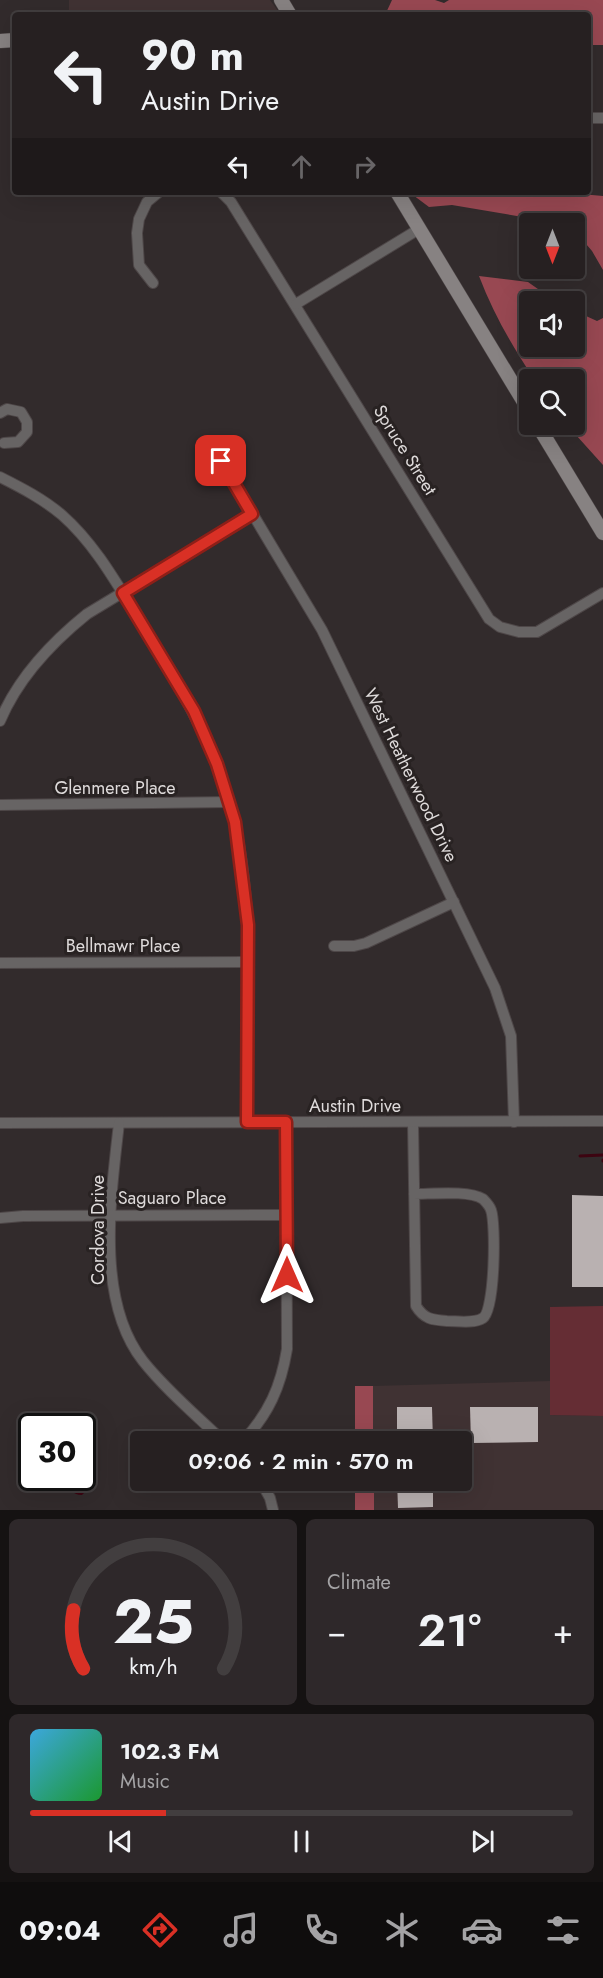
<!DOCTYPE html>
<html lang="en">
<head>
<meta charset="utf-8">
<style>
  :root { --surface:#262021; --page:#2e282a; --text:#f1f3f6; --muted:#a4a3a5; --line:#423e3f; --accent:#d93025 }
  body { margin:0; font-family:Jost,sans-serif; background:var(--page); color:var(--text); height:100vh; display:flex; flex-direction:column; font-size:22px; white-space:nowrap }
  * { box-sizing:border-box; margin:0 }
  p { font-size:20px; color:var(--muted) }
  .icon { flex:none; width:33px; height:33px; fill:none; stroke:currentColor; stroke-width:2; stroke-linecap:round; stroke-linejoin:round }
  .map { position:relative; height:1510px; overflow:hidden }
  .details { display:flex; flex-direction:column; gap:9px; padding:9px; background:#151212; flex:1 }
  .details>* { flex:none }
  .hud { position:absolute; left:12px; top:12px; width:579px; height:183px; border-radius:6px; box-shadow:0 6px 24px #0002,0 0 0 2px var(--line); background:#262021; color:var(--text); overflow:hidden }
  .needle { width:39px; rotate:180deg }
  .tools { position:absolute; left:519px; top:213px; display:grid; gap:12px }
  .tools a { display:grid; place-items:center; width:66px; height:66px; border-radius:6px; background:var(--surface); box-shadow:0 6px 24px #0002,0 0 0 2px var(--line); font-size:30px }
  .speed { position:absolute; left:18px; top:1413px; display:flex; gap:12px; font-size:30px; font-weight:700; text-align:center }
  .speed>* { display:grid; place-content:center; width:78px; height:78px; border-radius:50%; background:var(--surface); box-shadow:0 6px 24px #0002,0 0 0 2px var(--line); line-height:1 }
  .speed .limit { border:3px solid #111; border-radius:9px; background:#fff; color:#111 }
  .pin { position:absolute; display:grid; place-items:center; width:51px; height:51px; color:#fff; margin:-26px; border-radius:12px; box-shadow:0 3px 9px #0006 }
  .me { position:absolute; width:66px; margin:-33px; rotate:0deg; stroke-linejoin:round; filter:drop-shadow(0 0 4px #0008) }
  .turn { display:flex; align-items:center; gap:21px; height:126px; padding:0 30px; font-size:27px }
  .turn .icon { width:78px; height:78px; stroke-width:2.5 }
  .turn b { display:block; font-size:42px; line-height:51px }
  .lanes { display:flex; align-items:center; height:57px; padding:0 30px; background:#0003; justify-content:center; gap:30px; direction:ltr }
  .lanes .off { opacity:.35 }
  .big { font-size:45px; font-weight:600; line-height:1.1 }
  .details .card { flex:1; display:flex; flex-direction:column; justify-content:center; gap:9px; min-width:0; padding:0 21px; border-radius:9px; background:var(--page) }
  .details .dial { align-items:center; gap:0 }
  .dial svg { height:156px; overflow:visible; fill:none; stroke:var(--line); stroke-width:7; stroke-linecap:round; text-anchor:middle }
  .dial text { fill:var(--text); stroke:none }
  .song { display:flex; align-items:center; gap:18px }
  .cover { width:72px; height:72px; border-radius:9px; background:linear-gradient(135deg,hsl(200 70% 55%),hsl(130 70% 35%)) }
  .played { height:6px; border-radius:3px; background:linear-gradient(90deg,var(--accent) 25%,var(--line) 25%) }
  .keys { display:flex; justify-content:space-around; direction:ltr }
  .heat { display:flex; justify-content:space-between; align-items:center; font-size:33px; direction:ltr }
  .details .tiles { flex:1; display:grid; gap:9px; grid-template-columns:1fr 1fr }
  .card:last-child { grid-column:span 2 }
  .trip { position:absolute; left:130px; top:1431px; width:342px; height:60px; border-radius:6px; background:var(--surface); box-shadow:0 6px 24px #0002,0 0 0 2px var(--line); font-weight:600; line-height:60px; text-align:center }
  .tabs { display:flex; height:96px; justify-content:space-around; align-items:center; background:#0f0d0d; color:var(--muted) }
  .tabs .icon { width:42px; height:42px }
  .tabs .selected { color:var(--accent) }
  .tabs b { font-size:27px; color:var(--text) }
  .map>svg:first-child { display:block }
  .built { fill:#403233 }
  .green { fill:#652d34 }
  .forest { fill:#984852 }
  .water { fill:#3d0411 }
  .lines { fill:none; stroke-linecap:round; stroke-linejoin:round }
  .stream { stroke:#3d0411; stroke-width:3 }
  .building { fill:#b9b1b1 }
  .street-casing { stroke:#4e4748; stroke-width:12 }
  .secondary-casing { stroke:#4e4748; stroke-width:15 }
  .street { stroke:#676464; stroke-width:10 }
  .secondary { stroke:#878282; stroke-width:14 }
  .route-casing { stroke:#8d1f18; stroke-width:15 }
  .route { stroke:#d93025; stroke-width:10 }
  .labels { text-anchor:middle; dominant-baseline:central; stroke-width:6; stroke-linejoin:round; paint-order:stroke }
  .street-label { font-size:18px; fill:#dedada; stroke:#282222 }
</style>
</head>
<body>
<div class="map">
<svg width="603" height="1510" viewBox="0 0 603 1510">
  <rect width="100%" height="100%" fill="#322b2c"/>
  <g class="built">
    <polygon points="69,0 270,0 281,15 69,15"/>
    <polygon points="550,1381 550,1415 603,1416 603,1510 374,1510 374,1481 462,1480 462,1442 373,1441 373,1386"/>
  </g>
  <polygon class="green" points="603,1306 603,1416 550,1415 550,1307"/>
  <g class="forest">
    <polygon points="392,0 435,0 444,3 449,0 603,0 603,45 588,45 588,15 385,15"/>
    <polygon points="415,192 559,192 603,196 603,270 592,251 575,231 574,224 558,223 452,205 429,207 413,195"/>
    <path d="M479,276L528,282L555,301L530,302V346H574L575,311L597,321L603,318V465L567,425L574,424V380L534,379C512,346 493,313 479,276Z"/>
    <rect x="355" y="1386" width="18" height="55"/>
    <rect x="355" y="1481" width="19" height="29"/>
  </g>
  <path class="water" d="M83,1428C93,1437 96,1470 91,1484C89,1488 86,1491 82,1495C72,1495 72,1490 69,1483L52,1482L48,1478H82Z"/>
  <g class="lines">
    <g class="stream">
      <polyline points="580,1156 603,1155"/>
      <polyline points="603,1161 603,1160"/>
    </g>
  </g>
  <g class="building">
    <polygon points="572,1195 603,1196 603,1287 572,1287"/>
    <polygon points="397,1407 432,1407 433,1442 397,1442"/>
    <polygon points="470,1407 538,1407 538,1442 471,1443"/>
    <polygon points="397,1480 433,1480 433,1507 398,1508"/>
  </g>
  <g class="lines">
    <defs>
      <g id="street">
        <polyline points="588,118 603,118"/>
        <polyline points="221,192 231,202 489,619 500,627 519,632 537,632 603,593"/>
        <polyline points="153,283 139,265 137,233 139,219 147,202 159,192"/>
        <polyline points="296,304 419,229"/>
        <polyline points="0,413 7,409 21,412 27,422 27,432 18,442 4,443"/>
        <polyline points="221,461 322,630 495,988 511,1036 514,1122"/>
        <path d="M0,477C22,488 43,499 62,515C95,544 117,584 140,621C175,679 211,737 230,804C241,843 245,884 248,925L247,1122"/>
        <path d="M0,721C18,678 51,643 87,614L252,514"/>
        <polyline points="0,805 230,802"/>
        <polyline points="334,946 354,946 366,943 454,902"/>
        <polyline points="0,963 246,962"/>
        <path d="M413,1122L416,1306C424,1319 432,1320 447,1321C457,1321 474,1324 483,1318C495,1310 496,1224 491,1210C490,1207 485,1201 483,1199C469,1190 432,1194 414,1194"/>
        <polyline points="0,1123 603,1121"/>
        <path d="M119,1123C111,1196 95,1300 143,1361C166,1390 197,1416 224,1442"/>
        <polyline points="0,1218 23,1216 286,1215"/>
        <path d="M242,1442C269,1414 281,1386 287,1349L286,1122"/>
        <polyline points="260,1480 270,1498 273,1510"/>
      </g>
      <g id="secondary">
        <polyline points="281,0 290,15"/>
        <polyline points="0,41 15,40"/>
        <polyline points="397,192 530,412"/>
        <polyline points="537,424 603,533"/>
      </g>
    </defs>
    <use href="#street" class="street-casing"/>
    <use href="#secondary" class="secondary-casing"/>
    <use href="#street" class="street"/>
    <use href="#secondary" class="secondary"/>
  </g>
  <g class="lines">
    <defs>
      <polyline id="route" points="221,461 252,514 123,593 194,711 217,764 235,822 248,925 247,1122 286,1122 287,1275"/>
    </defs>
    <use href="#route" class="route-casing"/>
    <use href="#route" class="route"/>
  </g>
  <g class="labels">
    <g class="street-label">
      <text transform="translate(405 450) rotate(58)">Spruce Street</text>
      <text transform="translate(411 775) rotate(64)">West Heatherwood Drive</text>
      <text x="115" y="788">Glenmere Place</text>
      <text x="123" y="946">Bellmawr Place</text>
      <text x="355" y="1106">Austin Drive</text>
      <text x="172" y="1198">Saguaro Place</text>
      <text transform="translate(98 1230) rotate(-90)">Cordova Drive</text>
    </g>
  </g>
</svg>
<div class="tools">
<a><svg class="needle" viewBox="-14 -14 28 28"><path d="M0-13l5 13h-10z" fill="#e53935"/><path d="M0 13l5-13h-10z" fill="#a4a3a5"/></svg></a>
<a><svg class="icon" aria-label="sound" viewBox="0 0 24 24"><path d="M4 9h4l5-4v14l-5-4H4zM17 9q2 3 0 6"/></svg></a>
<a><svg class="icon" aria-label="search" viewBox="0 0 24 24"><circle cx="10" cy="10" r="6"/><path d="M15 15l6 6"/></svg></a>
</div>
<div class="speed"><div class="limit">30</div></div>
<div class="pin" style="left:221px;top:461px;background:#d93025"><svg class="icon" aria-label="arrive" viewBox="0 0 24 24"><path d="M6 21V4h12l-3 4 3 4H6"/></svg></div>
<svg class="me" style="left:287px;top:1275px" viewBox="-20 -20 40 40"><path d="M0-17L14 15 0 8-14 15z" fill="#d93025" stroke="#fff" stroke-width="4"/></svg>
<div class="trip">09:06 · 2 min · 570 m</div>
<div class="hud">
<div class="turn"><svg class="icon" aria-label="left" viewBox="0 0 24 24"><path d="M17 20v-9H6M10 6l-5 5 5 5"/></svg><div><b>90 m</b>Austin Drive</div></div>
<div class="lanes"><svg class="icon" aria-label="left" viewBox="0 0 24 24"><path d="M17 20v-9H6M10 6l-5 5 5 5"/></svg><svg class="icon off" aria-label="ahead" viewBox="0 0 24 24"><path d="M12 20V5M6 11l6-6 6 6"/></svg><svg class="icon off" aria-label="right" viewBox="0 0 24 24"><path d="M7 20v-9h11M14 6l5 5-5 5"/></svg></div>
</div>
</div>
<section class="details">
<div class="tiles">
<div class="card dial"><svg viewBox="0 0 100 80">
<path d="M14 69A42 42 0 1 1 86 69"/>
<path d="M14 69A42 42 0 0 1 9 39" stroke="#d93025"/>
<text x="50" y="56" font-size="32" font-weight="700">25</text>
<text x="50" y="72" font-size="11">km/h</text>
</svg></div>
<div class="card"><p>Climate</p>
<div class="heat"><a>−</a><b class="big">21°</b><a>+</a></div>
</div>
<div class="card">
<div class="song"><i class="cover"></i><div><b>102.3 FM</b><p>Music</p></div></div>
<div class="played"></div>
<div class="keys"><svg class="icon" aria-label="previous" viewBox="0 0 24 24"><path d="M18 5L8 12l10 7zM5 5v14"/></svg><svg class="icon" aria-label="pause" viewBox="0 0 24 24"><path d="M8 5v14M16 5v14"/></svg><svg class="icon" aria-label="next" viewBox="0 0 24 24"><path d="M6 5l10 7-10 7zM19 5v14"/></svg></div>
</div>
</div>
</section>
<nav class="tabs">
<b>09:04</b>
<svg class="icon selected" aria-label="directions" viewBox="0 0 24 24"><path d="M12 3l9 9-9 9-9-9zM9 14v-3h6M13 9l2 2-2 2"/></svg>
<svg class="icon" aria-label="music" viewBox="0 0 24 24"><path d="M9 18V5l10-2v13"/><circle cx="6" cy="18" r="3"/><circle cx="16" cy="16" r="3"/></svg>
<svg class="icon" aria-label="phone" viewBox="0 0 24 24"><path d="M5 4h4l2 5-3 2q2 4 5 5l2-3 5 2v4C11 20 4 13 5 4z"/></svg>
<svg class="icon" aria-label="climate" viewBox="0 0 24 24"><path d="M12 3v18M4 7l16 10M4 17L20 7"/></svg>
<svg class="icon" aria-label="car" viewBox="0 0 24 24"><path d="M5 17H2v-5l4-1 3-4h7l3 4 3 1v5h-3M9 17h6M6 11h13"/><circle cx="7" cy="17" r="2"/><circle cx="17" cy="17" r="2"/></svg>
<svg class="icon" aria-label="filters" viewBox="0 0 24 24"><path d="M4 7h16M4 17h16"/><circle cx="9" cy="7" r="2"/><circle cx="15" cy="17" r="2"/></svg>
</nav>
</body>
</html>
